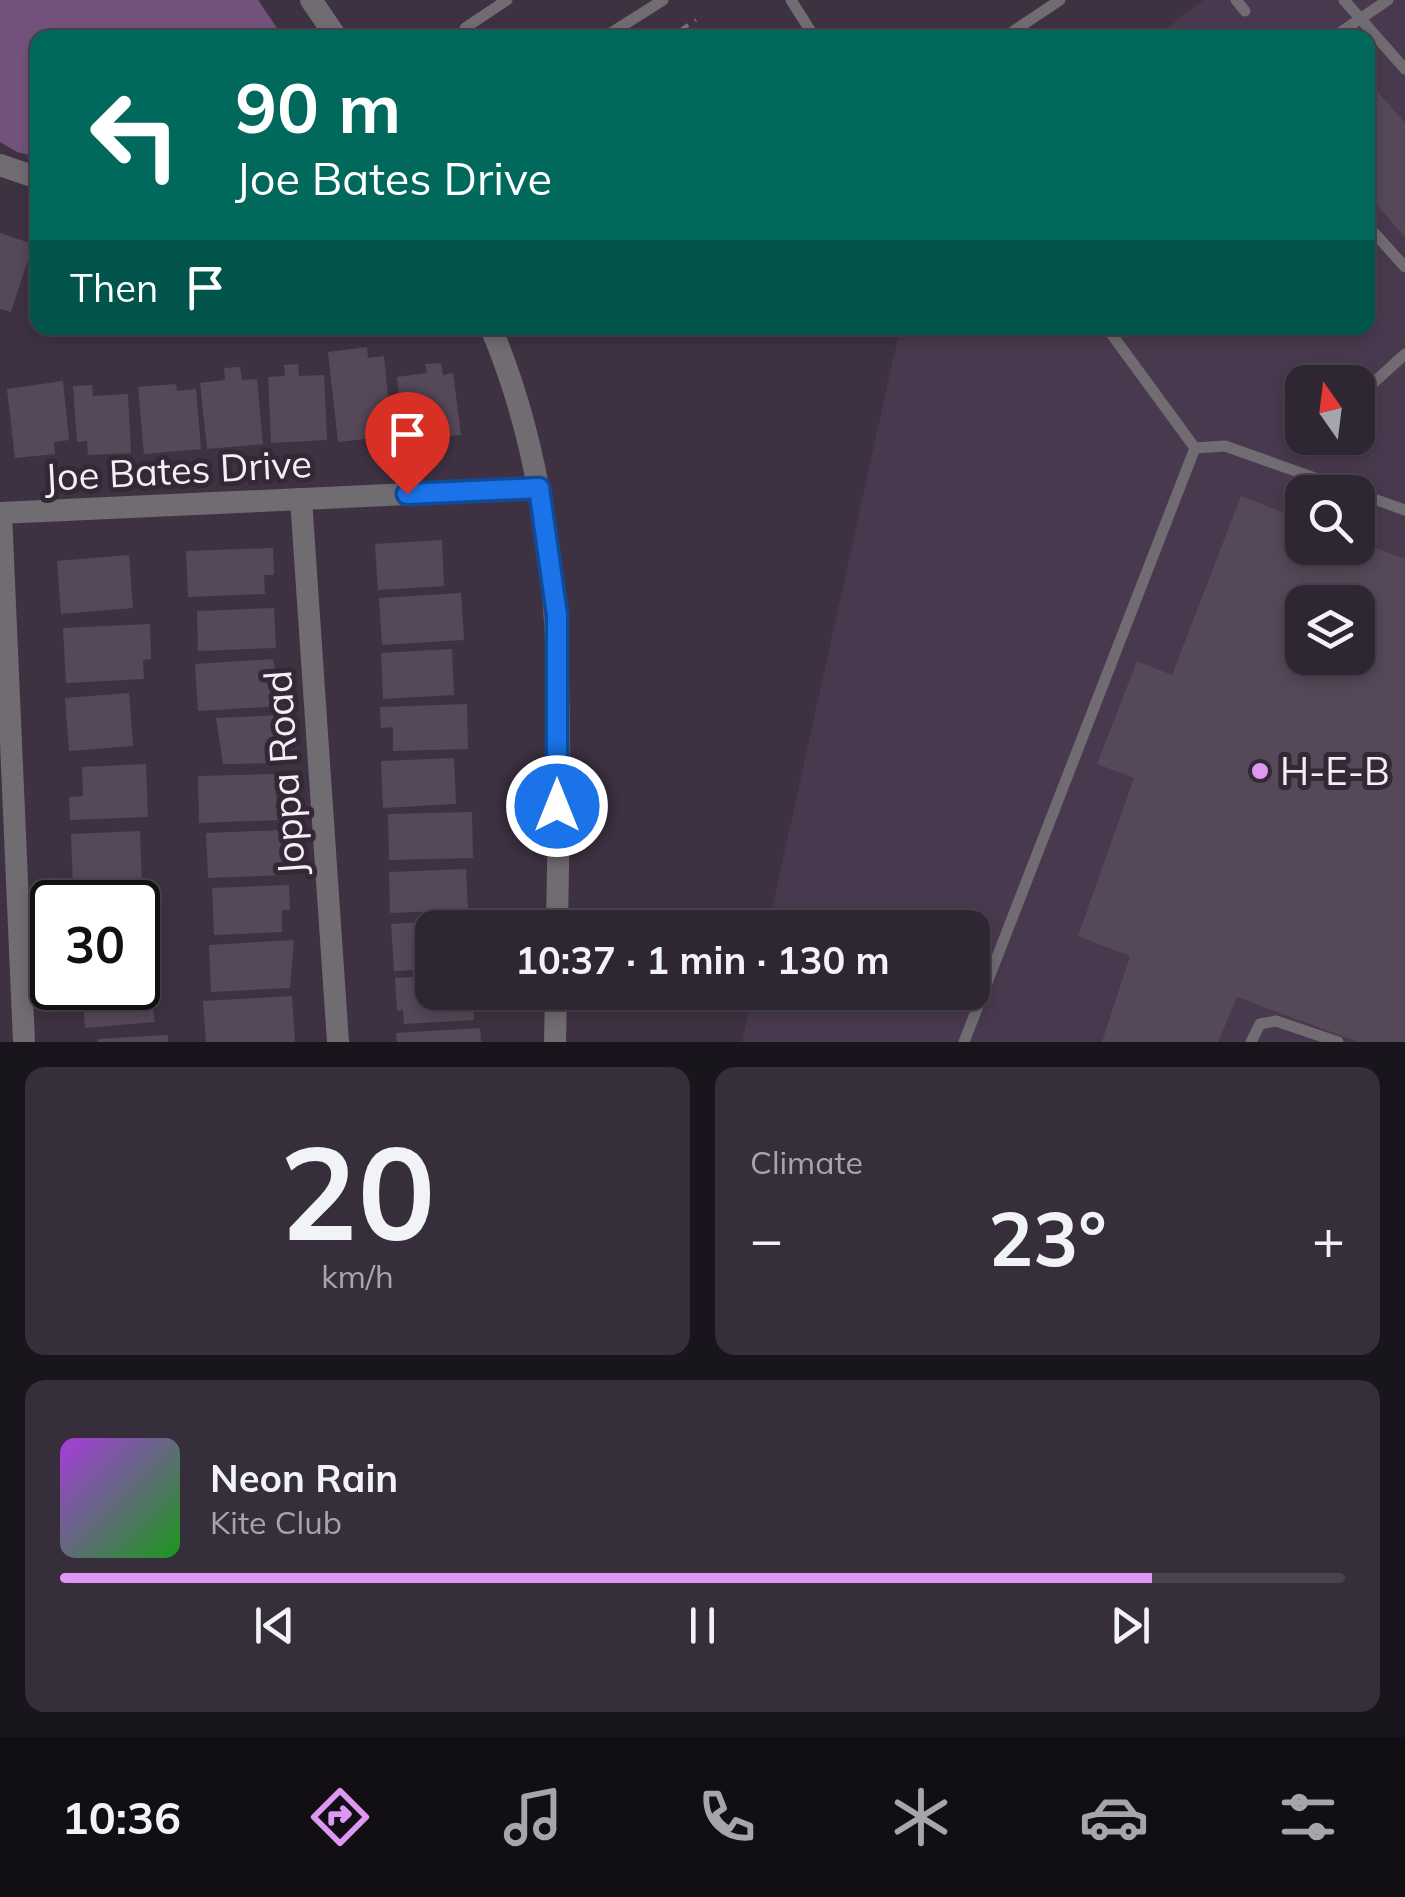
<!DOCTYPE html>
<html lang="en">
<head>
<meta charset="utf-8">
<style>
  :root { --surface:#2e2632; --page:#362e3a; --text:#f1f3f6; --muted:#a7a5ac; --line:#49434d; --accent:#de98f2 }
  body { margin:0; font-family:Mulish,sans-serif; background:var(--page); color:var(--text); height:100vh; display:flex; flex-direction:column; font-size:38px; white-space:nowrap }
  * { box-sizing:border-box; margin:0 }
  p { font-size:32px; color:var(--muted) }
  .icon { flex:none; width:55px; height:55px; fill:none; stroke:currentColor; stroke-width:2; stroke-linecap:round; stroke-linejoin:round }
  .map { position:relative; height:1042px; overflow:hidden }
  .details { display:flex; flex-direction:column; gap:25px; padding:25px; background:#19151c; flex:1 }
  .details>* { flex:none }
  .banner { position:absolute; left:30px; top:30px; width:1345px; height:305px; border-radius:20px; box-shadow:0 5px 15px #0003,0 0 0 2px var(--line); background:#00695c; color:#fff; overflow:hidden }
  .needle { width:65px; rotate:346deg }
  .controls { position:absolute; left:1285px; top:365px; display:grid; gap:20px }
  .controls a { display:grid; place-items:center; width:90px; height:90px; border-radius:20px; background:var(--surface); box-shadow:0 5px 15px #0003,0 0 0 2px var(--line); font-size:50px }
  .speed { position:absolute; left:30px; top:880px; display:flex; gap:20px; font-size:50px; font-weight:700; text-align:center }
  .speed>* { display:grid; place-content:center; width:130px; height:130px; border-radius:50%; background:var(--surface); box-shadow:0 5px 15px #0003,0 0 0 2px var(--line); line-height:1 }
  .speed .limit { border:5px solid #111; border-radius:15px; background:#fff; color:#111 }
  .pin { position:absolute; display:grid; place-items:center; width:85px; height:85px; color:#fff; margin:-102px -42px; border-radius:50% 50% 50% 0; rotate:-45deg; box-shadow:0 0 10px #0007 }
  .pin .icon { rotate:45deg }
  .me { position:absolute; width:110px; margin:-55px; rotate:0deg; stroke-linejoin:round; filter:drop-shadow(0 0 8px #0008) }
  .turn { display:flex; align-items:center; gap:35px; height:210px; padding:0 40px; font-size:45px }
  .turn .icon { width:130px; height:130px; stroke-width:2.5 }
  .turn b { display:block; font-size:70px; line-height:85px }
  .then { display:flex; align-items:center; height:95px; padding:0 40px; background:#0003; gap:20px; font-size:38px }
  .big { font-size:75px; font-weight:700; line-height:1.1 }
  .details .widget { flex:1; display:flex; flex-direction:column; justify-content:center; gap:15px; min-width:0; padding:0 35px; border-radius:20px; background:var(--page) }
  .details .dial { align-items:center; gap:0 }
  .dial b { font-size:130px; line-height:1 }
  .song { display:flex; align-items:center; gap:30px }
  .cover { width:120px; height:120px; border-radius:15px; background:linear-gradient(135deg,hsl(280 70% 55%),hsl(120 70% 35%)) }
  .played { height:10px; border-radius:5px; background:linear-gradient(90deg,var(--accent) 85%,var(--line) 85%) }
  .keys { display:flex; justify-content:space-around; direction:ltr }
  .heat { display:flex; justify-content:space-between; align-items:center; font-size:55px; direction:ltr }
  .details .tiles { flex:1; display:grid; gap:25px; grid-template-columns:1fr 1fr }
  .widget:last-child { grid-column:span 2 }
  .trip { position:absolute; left:415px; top:910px; width:575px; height:100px; border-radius:20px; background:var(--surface); box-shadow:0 5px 15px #0003,0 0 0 2px var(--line); font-weight:700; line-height:100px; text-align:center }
  .dock { display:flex; height:160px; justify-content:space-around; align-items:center; background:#120f14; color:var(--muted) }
  .dock .icon { width:70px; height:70px }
  .dock .current { color:var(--accent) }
  .dock b { font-size:45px; color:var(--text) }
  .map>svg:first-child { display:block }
  .built { fill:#49394e; fill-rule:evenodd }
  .green { fill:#73537c }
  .building { fill:#554859; fill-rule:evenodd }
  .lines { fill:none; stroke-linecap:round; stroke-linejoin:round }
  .path { stroke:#7c7280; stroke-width:4; stroke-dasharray:8 8; stroke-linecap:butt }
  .service { stroke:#716b72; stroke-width:11 }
  .minor { stroke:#716b72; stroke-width:22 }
  .route-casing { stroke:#114b97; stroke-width:25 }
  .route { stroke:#1a73e8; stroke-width:18 }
  .poi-dot { fill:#de98f2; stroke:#342837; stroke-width:4 }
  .labels { text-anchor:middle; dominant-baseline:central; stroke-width:10; stroke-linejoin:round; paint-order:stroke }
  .street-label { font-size:38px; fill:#f5edf7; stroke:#342837 }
  .poi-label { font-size:38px; fill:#f5edf7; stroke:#342837; text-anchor:start }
</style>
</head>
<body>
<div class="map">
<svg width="1405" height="1042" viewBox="0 0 1405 1042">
  <rect width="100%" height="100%" fill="#3e3242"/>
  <path class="built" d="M1204,0H1405V1042H742L753,993L972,992V928L768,927L900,328H1368V38L1154,37ZM1302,382H1358V438H1302ZM1302,492H1358V548H1302ZM1302,602H1358V658H1302Z"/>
  <polygon class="green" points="0,0 258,0 283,37 38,38 37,157 17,152 0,142"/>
  <g class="building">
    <polygon points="1368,81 1405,123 1405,237 1368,195"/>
    <polygon points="0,233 33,244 11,312 0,309"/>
    <polygon points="367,347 368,358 384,356 392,436 338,442 328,352"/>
    <polygon points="441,363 443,375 453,373 461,435 405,442 397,377 427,373 425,364"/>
    <polygon points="298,364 299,376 324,375 327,440 271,443 268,377 285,376 284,365"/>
    <polygon points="240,367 242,380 257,379 263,444 207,449 200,383 225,380 224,368"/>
    <polygon points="63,381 69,440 54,442 55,454 15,458 7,389"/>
    <polygon points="176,384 177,391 196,389 201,449 144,454 138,387"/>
    <polygon points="92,385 93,396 128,394 131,453 88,455 87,441 77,442 73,386"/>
    <path d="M1241,496L1302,520V548H1358V541L1405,559V1042H1358L1237,997L1218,1042H1102L1130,956L1078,936L1134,778L1097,764L1137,661L1172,675ZM1302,602H1358V658H1302Z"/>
    <polygon points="442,540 444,586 378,590 375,544"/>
    <polygon points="273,548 274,575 264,575 265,594 188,597 186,551"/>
    <polygon points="129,555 133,608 61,614 57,561"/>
    <polygon points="461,593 464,640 382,645 379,598"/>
    <polygon points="274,608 276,648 198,651 197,611"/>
    <polygon points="150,624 151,659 143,660 144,679 66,683 63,628"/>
    <polygon points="452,649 454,695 383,699 381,653"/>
    <polygon points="273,659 282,706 198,711 195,664"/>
    <polygon points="129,693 133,746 69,751 65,698"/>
    <polygon points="467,704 468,749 393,751 393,727 381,728 380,707"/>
    <polygon points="281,715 283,763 223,764 216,718"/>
    <polygon points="454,758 456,804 383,808 381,761"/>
    <polygon points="146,764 148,817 70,820 69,797 83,796 82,767"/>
    <polygon points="274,774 279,820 199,823 198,776"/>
    <polygon points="472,812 473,858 389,860 388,814"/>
    <polygon points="284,830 285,875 208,878 206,833"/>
    <polygon points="140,831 142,884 73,887 71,834"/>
    <polygon points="466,869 468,910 390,913 389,872"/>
    <polygon points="289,885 290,910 282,910 282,932 214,935 212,888"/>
    <polygon points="461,920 461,928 432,928 432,969 394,971 391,924"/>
    <polygon points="294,940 290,988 211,992 209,945"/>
    <polygon points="138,966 145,966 155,1022 85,1028 82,988 138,988"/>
    <polygon points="432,976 432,992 472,992 474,1020 404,1024 403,1010 397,1011 395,978"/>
    <polygon points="292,996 295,1042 206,1042 203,1001"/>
    <polygon points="480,1028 481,1042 397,1042 396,1033"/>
    <polygon points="168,1035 168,1042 98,1042 98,1039"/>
  </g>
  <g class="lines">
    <polyline class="path" points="668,38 696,20"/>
    <g class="service">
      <polyline points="791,0 815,38"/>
      <polyline points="1236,0 1245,11"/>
      <polyline points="1344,0 1405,69"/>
      <polyline points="464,38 465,28 507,0"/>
      <polyline points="603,38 663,0"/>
      <polyline points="1003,38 1060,0"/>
      <polyline points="1332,38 1388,0"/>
      <polyline points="1368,226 1405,267"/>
      <polyline points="1358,397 1405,354"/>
      <polyline points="1195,448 1225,446 1405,510"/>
      <polyline points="964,1042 1195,448 1107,328"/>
      <polyline points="1251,1042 1260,1024 1276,1021 1338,1042"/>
    </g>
    <g class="minor">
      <polyline points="311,0 337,38"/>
      <polyline points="0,165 38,178"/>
      <path d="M491,328C571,516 560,728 557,928"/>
      <polyline points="301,499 338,1042"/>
      <polyline points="0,513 539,488"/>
      <polyline points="1,513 24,1042"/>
      <polyline points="555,1042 556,992"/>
    </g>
  </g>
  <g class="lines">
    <defs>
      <polyline id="route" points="407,494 539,488 557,615 557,806"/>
    </defs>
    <use href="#route" class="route-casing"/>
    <use href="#route" class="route"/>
  </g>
  <circle class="poi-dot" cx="1260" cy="771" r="10"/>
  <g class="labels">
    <g class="street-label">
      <text transform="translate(178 470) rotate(-3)">Joe Bates Drive</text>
      <text transform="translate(284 773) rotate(-94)">Joppa Road</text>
    </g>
    <g class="poi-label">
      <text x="1280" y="771">H-E-B</text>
    </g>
  </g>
</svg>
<div class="controls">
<a><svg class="needle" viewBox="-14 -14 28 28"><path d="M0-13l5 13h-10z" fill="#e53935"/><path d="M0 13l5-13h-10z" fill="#a7a5ac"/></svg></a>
<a><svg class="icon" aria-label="search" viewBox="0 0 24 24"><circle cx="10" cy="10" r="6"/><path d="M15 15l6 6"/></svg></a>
<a><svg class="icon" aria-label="layers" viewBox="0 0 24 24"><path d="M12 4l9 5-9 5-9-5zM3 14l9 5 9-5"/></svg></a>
</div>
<div class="speed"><div class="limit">30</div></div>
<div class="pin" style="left:407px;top:494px;background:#d93025"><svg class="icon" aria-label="arrive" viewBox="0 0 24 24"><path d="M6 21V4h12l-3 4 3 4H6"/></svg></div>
<svg class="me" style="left:557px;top:806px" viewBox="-20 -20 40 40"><circle r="17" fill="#1a73e8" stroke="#fff" stroke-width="3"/><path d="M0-11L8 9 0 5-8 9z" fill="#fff"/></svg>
<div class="trip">10:37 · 1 min · 130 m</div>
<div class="banner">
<div class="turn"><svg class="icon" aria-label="left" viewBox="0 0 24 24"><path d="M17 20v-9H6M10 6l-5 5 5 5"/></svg><div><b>90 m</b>Joe Bates Drive</div></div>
<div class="then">Then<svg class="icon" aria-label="arrive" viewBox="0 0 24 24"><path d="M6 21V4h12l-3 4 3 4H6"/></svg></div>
</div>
</div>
<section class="details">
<div class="tiles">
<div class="widget dial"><b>20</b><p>km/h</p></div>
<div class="widget"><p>Climate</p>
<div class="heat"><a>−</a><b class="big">23°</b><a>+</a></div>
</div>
<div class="widget">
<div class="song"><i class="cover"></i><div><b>Neon Rain</b><p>Kite Club</p></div></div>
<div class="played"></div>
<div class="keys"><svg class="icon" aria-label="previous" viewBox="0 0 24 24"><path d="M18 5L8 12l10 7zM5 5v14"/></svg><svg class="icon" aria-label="pause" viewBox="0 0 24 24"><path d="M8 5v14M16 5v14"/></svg><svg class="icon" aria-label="next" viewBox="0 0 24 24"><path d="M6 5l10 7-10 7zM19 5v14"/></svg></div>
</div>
</div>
</section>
<nav class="dock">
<b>10:36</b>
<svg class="icon current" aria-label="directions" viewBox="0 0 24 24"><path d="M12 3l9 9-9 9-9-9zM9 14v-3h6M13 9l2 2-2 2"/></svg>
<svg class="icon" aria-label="music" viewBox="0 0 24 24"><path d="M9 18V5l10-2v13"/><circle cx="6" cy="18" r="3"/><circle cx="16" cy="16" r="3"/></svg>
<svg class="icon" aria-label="phone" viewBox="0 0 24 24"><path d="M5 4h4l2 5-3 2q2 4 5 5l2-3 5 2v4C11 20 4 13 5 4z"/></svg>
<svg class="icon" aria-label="climate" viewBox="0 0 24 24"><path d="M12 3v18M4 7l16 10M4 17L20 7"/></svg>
<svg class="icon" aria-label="car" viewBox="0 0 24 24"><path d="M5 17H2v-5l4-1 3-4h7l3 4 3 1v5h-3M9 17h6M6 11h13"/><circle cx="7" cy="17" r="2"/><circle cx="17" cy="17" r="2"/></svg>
<svg class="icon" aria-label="filters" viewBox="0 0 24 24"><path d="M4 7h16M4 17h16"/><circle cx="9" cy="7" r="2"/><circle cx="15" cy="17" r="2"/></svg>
</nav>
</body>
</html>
